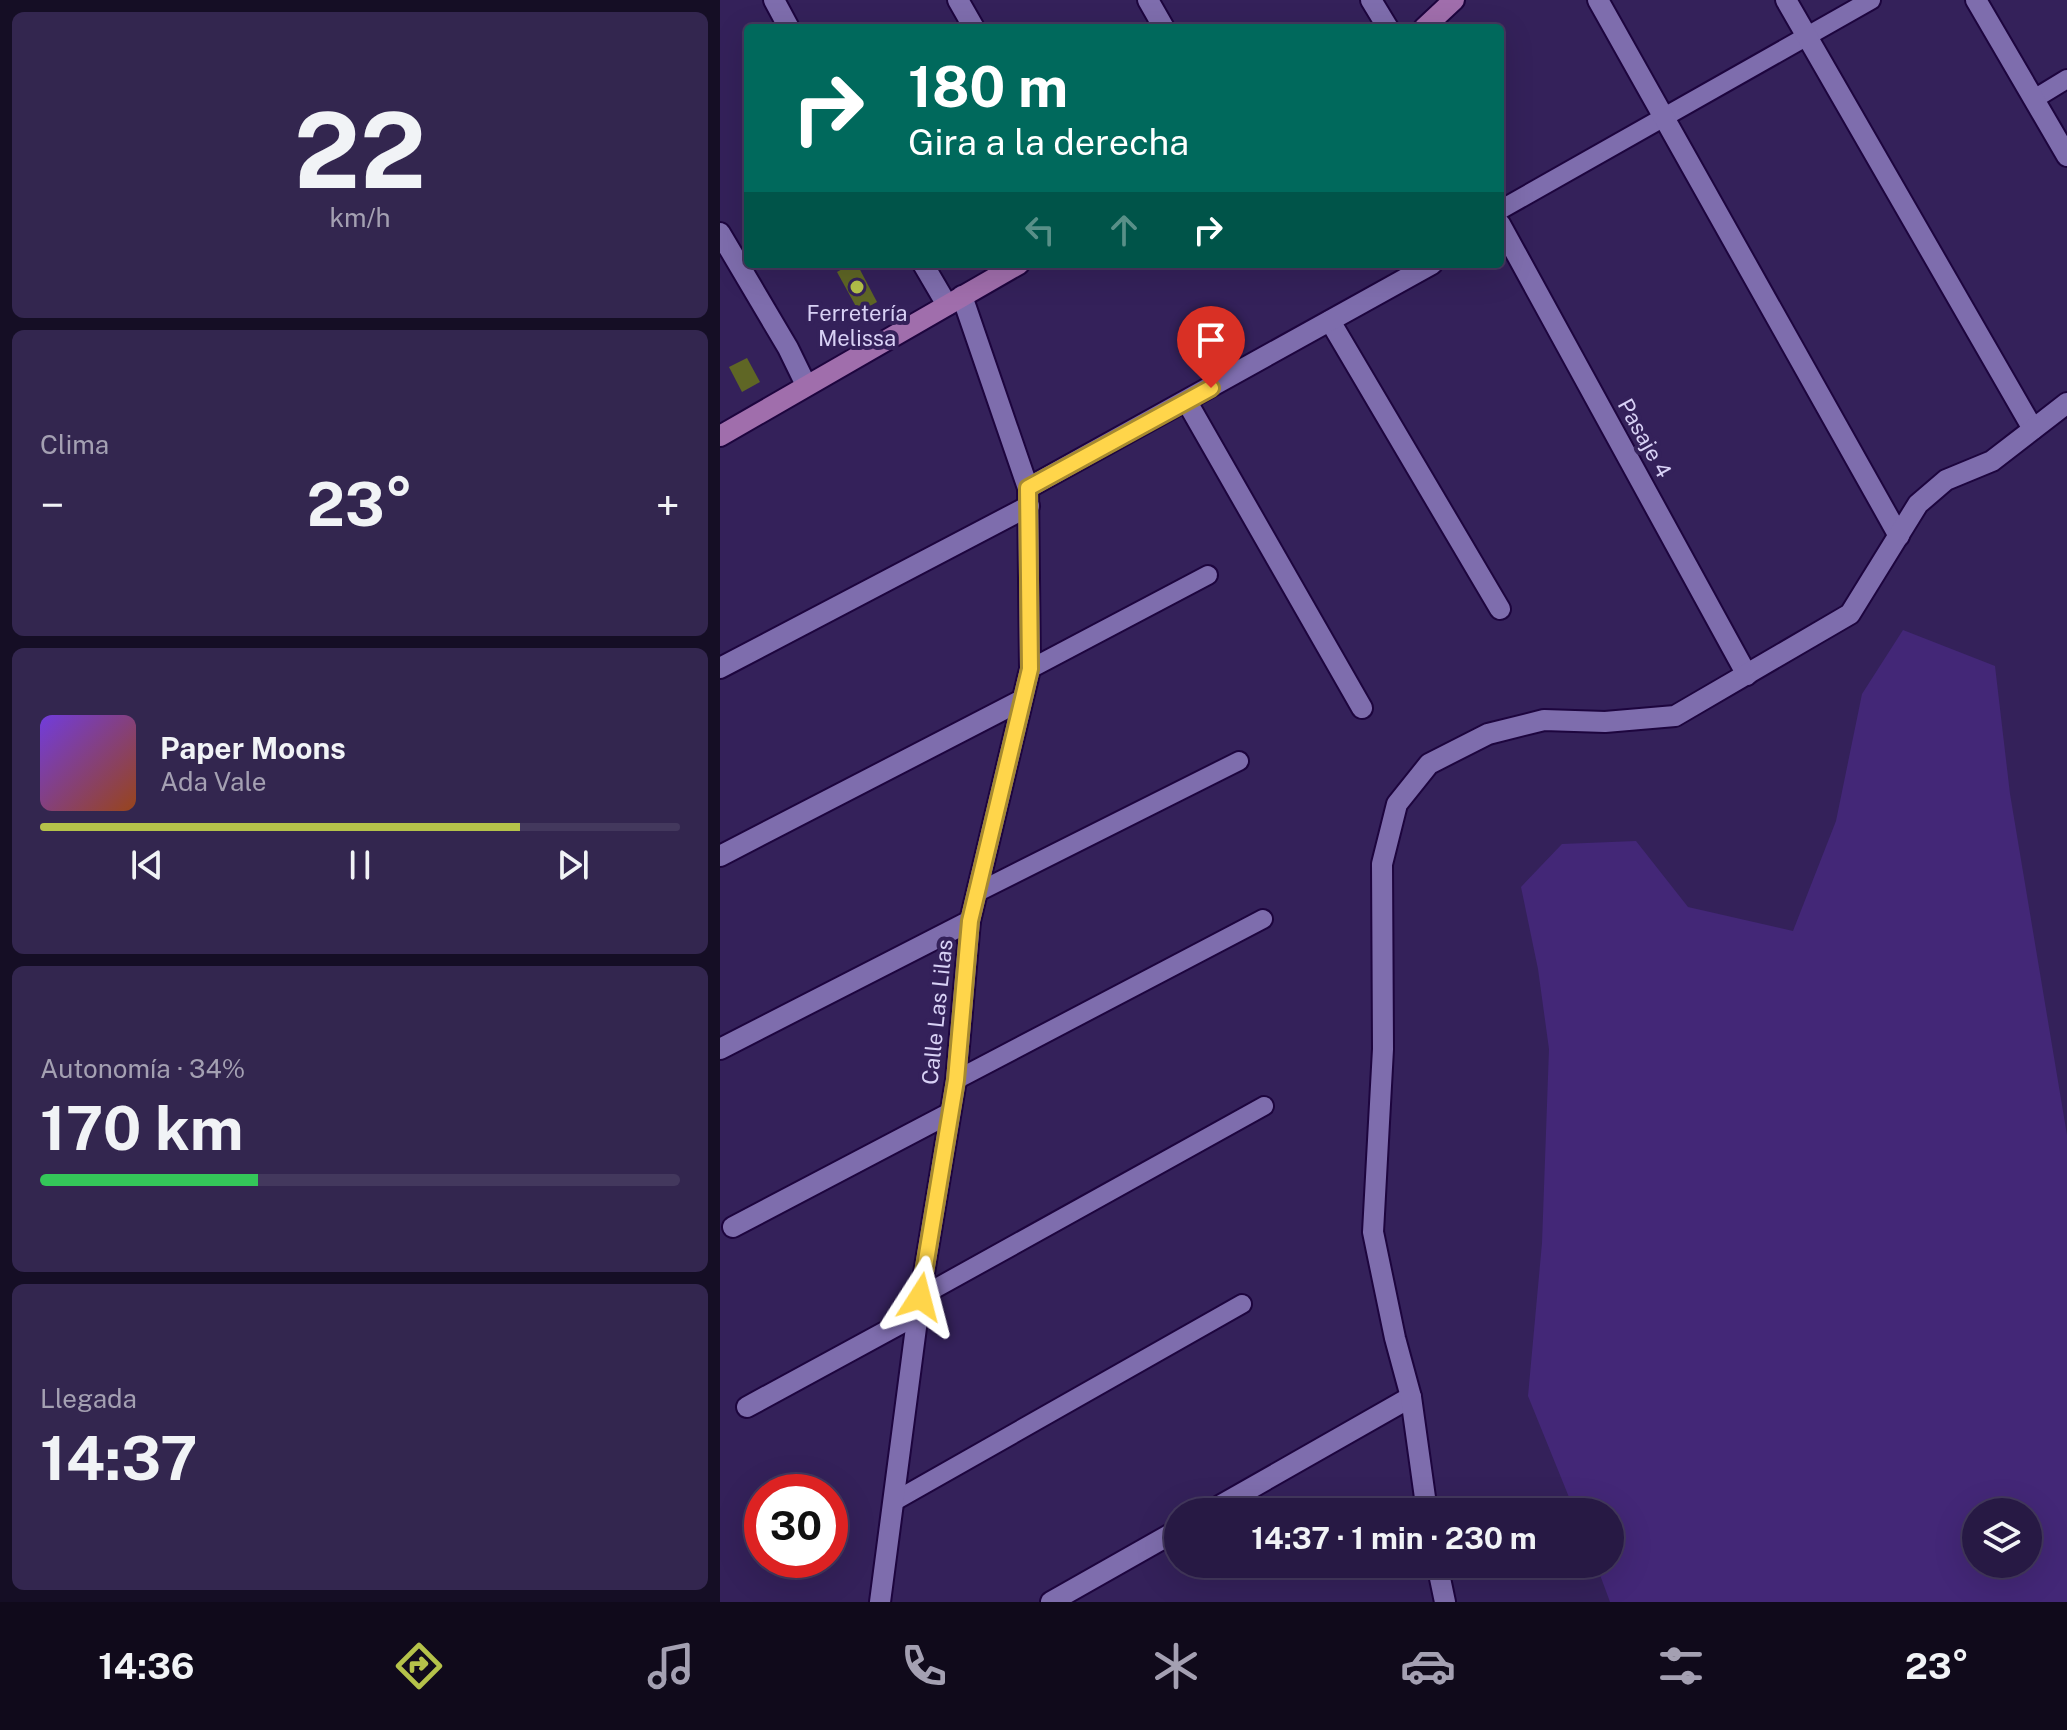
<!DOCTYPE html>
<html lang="es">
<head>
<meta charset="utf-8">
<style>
  :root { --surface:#271944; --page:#33264f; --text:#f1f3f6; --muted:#a4a0b2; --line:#43385d; --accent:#b5c24a }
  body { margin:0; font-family:"Public Sans",sans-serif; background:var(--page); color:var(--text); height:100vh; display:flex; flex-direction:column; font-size:30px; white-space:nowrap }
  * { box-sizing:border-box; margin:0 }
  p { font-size:26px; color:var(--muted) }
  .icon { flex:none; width:44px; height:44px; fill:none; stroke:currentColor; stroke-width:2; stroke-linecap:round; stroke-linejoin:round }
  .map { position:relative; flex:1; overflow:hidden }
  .side { display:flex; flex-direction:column; gap:12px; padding:12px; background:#150e25; width:720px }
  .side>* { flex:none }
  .banner { position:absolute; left:24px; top:24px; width:760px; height:244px; border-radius:8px; box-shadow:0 8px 32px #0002,0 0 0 2px var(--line); background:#00695c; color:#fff; overflow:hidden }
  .controls { position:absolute; left:1242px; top:1498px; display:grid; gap:16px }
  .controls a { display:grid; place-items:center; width:80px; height:80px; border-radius:50%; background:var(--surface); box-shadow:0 8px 32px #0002,0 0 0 2px var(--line); font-size:40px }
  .speed { position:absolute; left:24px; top:1474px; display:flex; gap:16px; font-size:40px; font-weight:700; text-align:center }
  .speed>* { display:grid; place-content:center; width:104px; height:104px; border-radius:50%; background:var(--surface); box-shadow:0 8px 32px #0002,0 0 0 2px var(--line); line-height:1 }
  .speed .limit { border:12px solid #d22; background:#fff; color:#111 }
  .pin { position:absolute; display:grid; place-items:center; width:68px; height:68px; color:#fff; margin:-82px -34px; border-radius:50% 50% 50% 0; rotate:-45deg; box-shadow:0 0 8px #0007 }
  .pin .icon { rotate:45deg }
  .me { position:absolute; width:88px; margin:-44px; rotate:9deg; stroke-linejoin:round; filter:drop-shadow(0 0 6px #0008) }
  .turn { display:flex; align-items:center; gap:28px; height:168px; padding:0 32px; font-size:36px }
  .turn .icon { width:104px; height:104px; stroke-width:2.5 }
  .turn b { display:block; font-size:56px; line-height:68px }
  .lanes { display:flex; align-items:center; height:76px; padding:0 32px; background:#0003; justify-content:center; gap:40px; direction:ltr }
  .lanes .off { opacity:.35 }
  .big { font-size:60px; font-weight:700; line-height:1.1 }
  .side .tile { flex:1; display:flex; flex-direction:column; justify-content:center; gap:12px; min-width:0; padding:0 28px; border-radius:12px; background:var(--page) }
  .side .dial { align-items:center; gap:0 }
  .dial b { font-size:104px; line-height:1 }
  .song { display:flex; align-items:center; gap:24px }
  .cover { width:96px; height:96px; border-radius:12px; background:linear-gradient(135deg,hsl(260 70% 55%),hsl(20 70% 35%)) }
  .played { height:8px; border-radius:4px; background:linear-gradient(90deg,var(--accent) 75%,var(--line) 75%) }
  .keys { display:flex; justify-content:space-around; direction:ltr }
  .heat { display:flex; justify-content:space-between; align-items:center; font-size:44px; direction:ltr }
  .charge { height:12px; border-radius:6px; background:linear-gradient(90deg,#34c759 34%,var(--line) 0) }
  .trip { position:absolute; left:444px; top:1498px; width:460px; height:80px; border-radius:40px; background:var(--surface); box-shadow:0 8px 32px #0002,0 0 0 2px var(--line); font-weight:700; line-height:80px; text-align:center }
  .tab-bar { display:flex; height:128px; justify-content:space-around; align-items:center; background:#100a1b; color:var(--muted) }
  .tab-bar .icon { width:56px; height:56px }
  .tab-bar .on { color:var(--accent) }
  .tab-bar b { font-size:36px; color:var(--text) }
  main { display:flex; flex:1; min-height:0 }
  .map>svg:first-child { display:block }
  .green { fill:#432777; fill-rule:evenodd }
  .building { fill:#5f6625 }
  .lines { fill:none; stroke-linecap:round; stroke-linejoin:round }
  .lane-casing { stroke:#1d053e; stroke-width:22 }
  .street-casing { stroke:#1d053e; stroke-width:24 }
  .secondary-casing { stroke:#1d053e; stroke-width:24 }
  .lane { stroke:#7e6dad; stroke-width:18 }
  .street { stroke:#7e6dad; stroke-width:20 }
  .secondary { stroke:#a06eac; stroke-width:20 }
  .route-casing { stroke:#a68a30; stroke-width:20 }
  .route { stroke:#ffd54a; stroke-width:14 }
  .poi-dot { fill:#b5c24a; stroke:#34215a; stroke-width:3 }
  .labels { text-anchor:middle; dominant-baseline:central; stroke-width:8; stroke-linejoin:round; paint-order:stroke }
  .poi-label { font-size:22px; fill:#d8d1f5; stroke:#34215a }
  .street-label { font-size:22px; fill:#d8d1f5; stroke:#34215a }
</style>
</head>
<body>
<main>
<section class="side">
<div class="tile dial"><b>22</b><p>km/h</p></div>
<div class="tile"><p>Clima</p>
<div class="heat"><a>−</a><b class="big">23°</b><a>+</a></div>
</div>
<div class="tile">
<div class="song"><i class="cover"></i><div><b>Paper Moons</b><p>Ada Vale</p></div></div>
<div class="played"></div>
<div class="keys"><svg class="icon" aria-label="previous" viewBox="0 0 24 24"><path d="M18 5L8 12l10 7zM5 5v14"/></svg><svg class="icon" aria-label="pause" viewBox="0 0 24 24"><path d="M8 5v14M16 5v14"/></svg><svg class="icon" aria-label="next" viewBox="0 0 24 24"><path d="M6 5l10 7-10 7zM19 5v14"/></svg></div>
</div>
<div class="tile"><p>Autonomía · 34%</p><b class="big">170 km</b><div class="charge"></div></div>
<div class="tile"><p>Llegada</p><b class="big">14:37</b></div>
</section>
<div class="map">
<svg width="1347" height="1602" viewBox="0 0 1347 1602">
  <rect width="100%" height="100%" fill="#34215a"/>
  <path class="green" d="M1183,630L1275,666L1290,794L1347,1135V1602H890L876,1564H890V1512H855L808,1396L822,1243L829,1049L818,969L801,887L842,844L916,841L968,907L1073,931L1116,821L1142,694ZM1256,1512H1308V1564H1256Z"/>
  <g class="building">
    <polygon points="131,264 137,264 157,302 139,312 117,272"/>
    <polygon points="27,358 40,382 22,392 9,367"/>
  </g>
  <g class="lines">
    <defs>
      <g id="lane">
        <polyline points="1314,99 1347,79"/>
        <polyline points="780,210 1151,0"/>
        <polyline points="310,669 488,575"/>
        <polyline points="258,892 519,761"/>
        <polyline points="236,1080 543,919"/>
        <polyline points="200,1297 544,1106"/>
        <polyline points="173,1502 522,1304"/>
      </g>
      <g id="street">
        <polyline points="54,0 69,28"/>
        <polyline points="238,0 254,28"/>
        <polyline points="428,0 444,28"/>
        <polyline points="651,0 668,28"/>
        <polyline points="878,0 1179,536"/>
        <polyline points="1066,0 1313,429"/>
        <polyline points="1256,0 1347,156"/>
        <polyline points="780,224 1027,675"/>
        <polyline points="0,233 68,348 86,385"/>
        <polyline points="203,264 227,305"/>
        <polyline points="610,321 780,609"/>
        <polyline points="467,402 642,708"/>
        <polyline points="308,488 712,264"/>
        <polyline points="0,668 309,506"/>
        <polyline points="0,856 302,700"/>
        <polyline points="0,1049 250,921"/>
        <polyline points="13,1227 230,1113"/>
        <polyline points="27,1407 198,1314"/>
        <polyline points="489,1512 691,1397"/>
        <polyline points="707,1512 691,1397 675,1338 653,1232 663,1049 662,864 677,804 709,764 768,734 824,720 885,722 955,716 1130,614 1198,504 1226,480 1272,461 1347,403"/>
        <polyline points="717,1564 725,1602"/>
        <polyline points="160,1602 200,1297 236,1080 250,921 310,669 308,488 242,296"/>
        <polyline points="331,1602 458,1530"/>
      </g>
      <g id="secondary">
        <polyline points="704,28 734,0"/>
        <polyline points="0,436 299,264"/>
      </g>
    </defs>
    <use href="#lane" class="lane-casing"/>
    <use href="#street" class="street-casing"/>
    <use href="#secondary" class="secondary-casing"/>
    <use href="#lane" class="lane"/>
    <use href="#street" class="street"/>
    <use href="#secondary" class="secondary"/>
  </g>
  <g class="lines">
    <defs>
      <polyline id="route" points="200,1297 236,1080 250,921 310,669 308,488 491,388"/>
    </defs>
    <use href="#route" class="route-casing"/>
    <use href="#route" class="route"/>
  </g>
  <circle class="poi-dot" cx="137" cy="287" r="8"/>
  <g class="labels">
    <g class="poi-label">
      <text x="137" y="313">Ferretería<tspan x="137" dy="25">Melissa</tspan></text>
    </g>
    <g class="street-label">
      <text transform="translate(925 438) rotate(61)">Pasaje 4</text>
      <text transform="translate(217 1012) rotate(-84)">Calle Las Lilas</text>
    </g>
  </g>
</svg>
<div class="controls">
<a><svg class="icon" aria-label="layers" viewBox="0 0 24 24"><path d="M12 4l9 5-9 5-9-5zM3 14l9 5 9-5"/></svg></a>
</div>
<div class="speed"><div class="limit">30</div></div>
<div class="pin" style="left:491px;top:388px;background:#d93025"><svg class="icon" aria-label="arrive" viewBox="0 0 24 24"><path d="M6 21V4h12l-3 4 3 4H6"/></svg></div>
<svg class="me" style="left:200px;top:1297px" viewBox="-20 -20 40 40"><path d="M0-17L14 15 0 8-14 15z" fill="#ffd54a" stroke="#fff" stroke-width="4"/></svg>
<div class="trip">14:37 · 1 min · 230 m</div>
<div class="banner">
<div class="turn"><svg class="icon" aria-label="right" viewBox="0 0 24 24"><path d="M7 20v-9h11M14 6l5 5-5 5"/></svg><div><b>180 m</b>Gira a la derecha</div></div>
<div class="lanes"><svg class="icon off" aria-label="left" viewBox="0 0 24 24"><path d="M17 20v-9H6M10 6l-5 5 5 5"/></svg><svg class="icon off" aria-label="ahead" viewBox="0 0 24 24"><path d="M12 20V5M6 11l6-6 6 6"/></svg><svg class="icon" aria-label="right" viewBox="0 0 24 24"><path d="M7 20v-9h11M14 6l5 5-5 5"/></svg></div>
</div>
</div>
</main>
<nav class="tab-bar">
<b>14:36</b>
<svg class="icon on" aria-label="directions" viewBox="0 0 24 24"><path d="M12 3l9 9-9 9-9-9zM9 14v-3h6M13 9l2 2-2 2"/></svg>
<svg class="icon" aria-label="music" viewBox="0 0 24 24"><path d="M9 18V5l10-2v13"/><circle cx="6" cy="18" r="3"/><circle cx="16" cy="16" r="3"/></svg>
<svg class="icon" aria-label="phone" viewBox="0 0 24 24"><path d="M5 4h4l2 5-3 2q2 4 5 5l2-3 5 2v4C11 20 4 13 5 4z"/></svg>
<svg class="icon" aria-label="climate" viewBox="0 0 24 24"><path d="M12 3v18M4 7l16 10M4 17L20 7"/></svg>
<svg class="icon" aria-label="car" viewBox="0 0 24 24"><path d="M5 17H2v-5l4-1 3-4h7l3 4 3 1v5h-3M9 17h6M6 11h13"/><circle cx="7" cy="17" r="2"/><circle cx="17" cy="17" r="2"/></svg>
<svg class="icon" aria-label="filters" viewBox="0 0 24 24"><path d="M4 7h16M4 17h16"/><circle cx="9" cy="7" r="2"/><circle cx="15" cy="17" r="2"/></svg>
<b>23°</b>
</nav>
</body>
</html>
